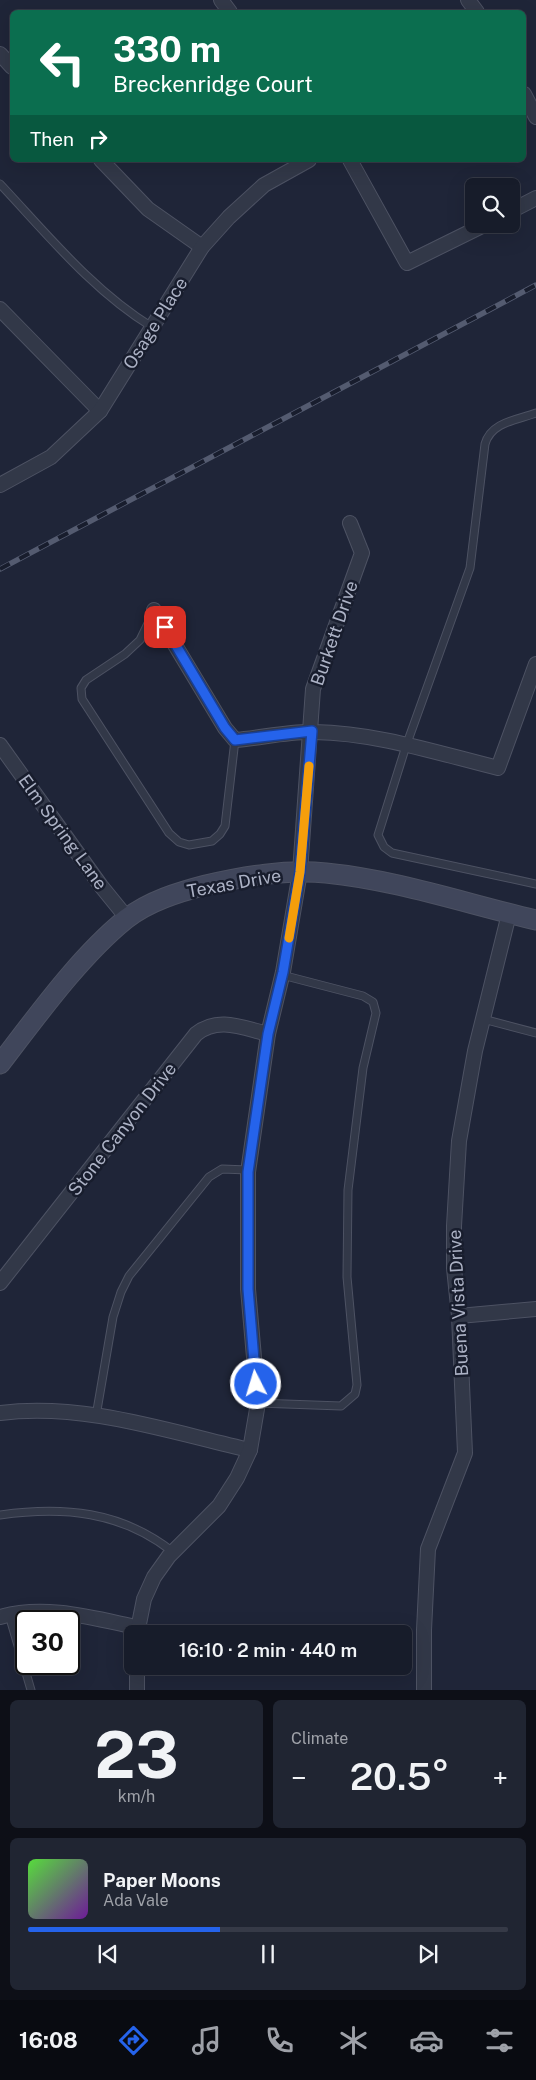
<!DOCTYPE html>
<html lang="en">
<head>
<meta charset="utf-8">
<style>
  :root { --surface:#171c2a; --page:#202532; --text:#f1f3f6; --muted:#9ea1a8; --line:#363a47; --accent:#2563eb }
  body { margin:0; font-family:"Public Sans",sans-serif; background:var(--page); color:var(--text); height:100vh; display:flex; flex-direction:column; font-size:19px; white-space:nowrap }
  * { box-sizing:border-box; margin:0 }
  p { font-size:16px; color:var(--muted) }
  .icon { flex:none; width:28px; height:28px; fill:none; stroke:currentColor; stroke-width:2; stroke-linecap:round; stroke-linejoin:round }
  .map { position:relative; height:1690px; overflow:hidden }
  .sheet { display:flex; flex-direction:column; gap:10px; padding:10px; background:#0d0f17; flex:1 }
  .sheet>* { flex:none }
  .hud { position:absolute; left:10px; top:10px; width:516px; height:152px; border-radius:8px; box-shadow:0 5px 20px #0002,0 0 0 1px var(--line); background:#0b6e4f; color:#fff; overflow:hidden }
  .controls { position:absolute; left:465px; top:178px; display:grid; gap:10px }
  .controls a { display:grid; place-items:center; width:55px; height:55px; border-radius:8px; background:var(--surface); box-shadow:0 5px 20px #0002,0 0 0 1px var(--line); font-size:25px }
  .speed { position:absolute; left:15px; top:1610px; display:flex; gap:10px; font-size:25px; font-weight:700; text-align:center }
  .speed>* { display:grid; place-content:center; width:65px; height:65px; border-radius:50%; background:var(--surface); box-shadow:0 5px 20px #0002,0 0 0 1px var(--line); line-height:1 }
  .speed .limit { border:2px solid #111; border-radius:8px; background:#fff; color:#111 }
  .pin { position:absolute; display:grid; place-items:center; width:42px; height:42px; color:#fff; margin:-21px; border-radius:10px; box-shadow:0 2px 8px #0006 }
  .me { position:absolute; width:55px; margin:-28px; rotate:355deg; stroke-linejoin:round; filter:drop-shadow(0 0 4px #0008) }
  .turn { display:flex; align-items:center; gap:18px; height:105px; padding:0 20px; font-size:22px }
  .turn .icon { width:65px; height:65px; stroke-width:2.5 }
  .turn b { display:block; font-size:35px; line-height:42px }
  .then { display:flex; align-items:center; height:48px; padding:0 20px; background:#0003; gap:10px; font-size:19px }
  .big { font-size:38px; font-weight:600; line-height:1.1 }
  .sheet .card { flex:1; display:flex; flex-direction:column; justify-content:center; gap:8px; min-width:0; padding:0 18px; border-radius:8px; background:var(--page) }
  .sheet .dial { align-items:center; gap:0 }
  .dial b { font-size:65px; line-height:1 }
  .song { display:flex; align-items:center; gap:15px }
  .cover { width:60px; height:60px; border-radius:8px; background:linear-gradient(135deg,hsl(110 70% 55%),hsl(280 70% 35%)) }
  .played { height:5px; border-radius:2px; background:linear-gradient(90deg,var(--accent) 40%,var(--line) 40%) }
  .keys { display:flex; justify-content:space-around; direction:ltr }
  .heat { display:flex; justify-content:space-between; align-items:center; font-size:28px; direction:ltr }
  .sheet .tiles { flex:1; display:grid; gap:10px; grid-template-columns:1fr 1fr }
  .card:last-child { grid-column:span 2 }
  .trip { position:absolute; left:124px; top:1625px; width:288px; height:50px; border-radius:8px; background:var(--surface); box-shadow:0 5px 20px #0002,0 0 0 1px var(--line); font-weight:600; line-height:50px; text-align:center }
  .dock { display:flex; height:80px; justify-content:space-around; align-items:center; background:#090b11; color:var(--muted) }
  .dock .icon { width:35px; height:35px }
  .dock .selected { color:var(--accent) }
  .dock b { font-size:22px; color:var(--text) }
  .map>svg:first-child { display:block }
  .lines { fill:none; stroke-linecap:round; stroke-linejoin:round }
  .lane-casing { stroke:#4d5263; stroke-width:9 }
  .street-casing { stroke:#4d5263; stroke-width:16 }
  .secondary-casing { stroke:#4d5263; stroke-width:21 }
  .lane { stroke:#323848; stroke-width:7 }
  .street { stroke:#323848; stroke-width:14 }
  .secondary { stroke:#40465b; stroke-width:19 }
  .rail-casing { stroke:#545b70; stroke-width:5.5 }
  .rail { stroke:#181d2d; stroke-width:4; stroke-dasharray:11; stroke-linecap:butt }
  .route-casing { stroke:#184099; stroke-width:12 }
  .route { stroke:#2563eb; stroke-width:9 }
  .slow { stroke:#f59e0b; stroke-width:9 }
  .labels { text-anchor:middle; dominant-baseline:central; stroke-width:5; stroke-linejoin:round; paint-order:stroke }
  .street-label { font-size:18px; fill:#acb2c5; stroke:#181d2d }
</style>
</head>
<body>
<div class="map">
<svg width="536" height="1690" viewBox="0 0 536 1690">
  <rect width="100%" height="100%" fill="#1f2538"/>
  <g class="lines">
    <defs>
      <g id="lane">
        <path d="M0,184C47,234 93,291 152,327"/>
        <path d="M536,413C517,420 491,422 485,444L470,568L406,746L378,835L384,847L392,853L536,884"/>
        <polyline points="154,611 140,640 125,654 86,680 81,688 82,699 169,833 179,842 189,845 212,841 220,834 225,826 235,740"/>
        <polyline points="483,1019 536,1033"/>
        <polyline points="258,1403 341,1406 355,1394 357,1385 347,1277 348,1190 363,1068 376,1013 373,1002 363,996 282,975"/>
        <polyline points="96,1416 113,1317 121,1292 129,1276 209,1177 222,1169 248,1170"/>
        <path d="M0,1515C63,1506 121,1511 173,1552"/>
        <polyline points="9,1615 31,1690"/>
      </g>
      <g id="street">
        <polyline points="221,0 230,12"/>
        <polyline points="468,0 477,12"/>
        <polyline points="0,54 12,67"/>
        <polyline points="524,94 536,117"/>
        <polyline points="101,160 148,209 202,247"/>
        <polyline points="350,160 407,263 486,224"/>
        <polyline points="511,211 536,198"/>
        <polyline points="0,309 100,411"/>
        <polyline points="0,485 51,457 100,411 202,247 229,217 264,185 309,160"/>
        <path d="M154,610L225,728L235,740C261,738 289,731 314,732C377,733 437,753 498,768L536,664"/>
        <polyline points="0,745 101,886 127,918"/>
        <path d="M0,1283L196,1034C218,1016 243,1028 268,1034"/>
        <polyline points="459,1316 536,1309"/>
        <path d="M0,1413C83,1402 170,1432 250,1450"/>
        <path d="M0,1617C44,1604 93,1618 136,1627"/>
        <polyline points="137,1634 144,1599 154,1577 169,1556 219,1506 237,1478 250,1450 258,1403 248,1289 248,1172 268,1034 283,972 300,872 313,689 362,553 350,523"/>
        <polyline points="137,1666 137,1690"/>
        <polyline points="424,1690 424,1630 428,1549 465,1453 459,1316 454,1268 454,1226 459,1141 475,1051 509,914"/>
      </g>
      <path id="secondary" d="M0,1064C37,1016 80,956 126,919C149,901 179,892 206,885C245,876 286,869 326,873C397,880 467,904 536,920"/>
    </defs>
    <use href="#lane" class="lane-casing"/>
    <use href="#street" class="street-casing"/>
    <use href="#secondary" class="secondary-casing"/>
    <use href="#lane" class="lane"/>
    <use href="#street" class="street"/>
    <use href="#secondary" class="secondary"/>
    <defs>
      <polyline id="rail" points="0,569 536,285"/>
    </defs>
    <use href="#rail" class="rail-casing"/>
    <use href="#rail" class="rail"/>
  </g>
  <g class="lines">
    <defs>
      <polyline id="route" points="165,627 225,728 235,740 312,731 300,872 283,972 268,1034 248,1172 248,1289 256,1384"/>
    </defs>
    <use href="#route" class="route-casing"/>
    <use href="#route" class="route"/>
    <polyline class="slow" points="289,938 300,872 309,766"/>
  </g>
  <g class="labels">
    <g class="street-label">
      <text transform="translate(155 323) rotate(-58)">Osage Place</text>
      <text transform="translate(334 633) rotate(-71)">Burkett Drive</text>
      <text transform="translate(63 832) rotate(54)">Elm Spring Lane</text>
      <text transform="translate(234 883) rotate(-10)">Texas Drive</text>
      <text transform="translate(122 1129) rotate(-52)">Stone Canyon Drive</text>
      <text transform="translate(458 1303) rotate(-93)">Buena Vista Drive</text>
    </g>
  </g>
</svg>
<div class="controls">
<a><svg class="icon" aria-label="search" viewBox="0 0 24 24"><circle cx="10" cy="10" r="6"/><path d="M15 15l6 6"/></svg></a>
</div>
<div class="speed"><div class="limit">30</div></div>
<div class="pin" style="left:165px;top:627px;background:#d93025"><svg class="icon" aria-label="arrive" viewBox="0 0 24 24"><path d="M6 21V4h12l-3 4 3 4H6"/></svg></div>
<svg class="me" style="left:256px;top:1384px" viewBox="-20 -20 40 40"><circle r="17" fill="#2563eb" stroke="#fff" stroke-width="3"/><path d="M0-11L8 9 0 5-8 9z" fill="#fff"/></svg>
<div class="trip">16:10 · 2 min · 440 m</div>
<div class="hud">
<div class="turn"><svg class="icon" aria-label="left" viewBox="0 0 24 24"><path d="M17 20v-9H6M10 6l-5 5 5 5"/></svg><div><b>330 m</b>Breckenridge Court</div></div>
<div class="then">Then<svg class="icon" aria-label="right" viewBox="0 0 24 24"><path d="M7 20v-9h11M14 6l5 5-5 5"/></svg></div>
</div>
</div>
<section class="sheet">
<div class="tiles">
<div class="card dial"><b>23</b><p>km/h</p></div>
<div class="card"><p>Climate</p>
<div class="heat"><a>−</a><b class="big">20.5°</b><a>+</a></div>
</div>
<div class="card">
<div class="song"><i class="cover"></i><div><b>Paper Moons</b><p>Ada Vale</p></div></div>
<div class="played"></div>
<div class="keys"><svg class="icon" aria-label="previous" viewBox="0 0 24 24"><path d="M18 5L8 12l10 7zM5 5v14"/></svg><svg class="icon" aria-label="pause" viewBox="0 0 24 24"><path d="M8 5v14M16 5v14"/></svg><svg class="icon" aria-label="next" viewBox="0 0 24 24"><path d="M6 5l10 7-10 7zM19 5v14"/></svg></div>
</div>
</div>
</section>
<nav class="dock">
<b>16:08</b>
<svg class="icon selected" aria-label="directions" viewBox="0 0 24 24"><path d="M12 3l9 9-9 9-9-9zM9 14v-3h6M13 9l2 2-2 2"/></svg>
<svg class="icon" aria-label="music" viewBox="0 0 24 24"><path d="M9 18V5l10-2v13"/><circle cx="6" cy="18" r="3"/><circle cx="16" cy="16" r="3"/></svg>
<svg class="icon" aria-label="phone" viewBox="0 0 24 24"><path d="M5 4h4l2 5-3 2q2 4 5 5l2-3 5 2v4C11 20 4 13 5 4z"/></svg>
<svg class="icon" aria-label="climate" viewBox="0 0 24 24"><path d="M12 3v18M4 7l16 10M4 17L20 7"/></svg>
<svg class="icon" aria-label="car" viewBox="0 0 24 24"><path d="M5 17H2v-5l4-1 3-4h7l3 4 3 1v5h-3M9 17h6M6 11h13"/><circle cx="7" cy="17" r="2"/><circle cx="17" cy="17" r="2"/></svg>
<svg class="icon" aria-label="filters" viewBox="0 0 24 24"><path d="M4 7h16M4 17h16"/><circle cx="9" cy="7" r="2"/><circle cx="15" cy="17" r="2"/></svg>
</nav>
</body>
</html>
